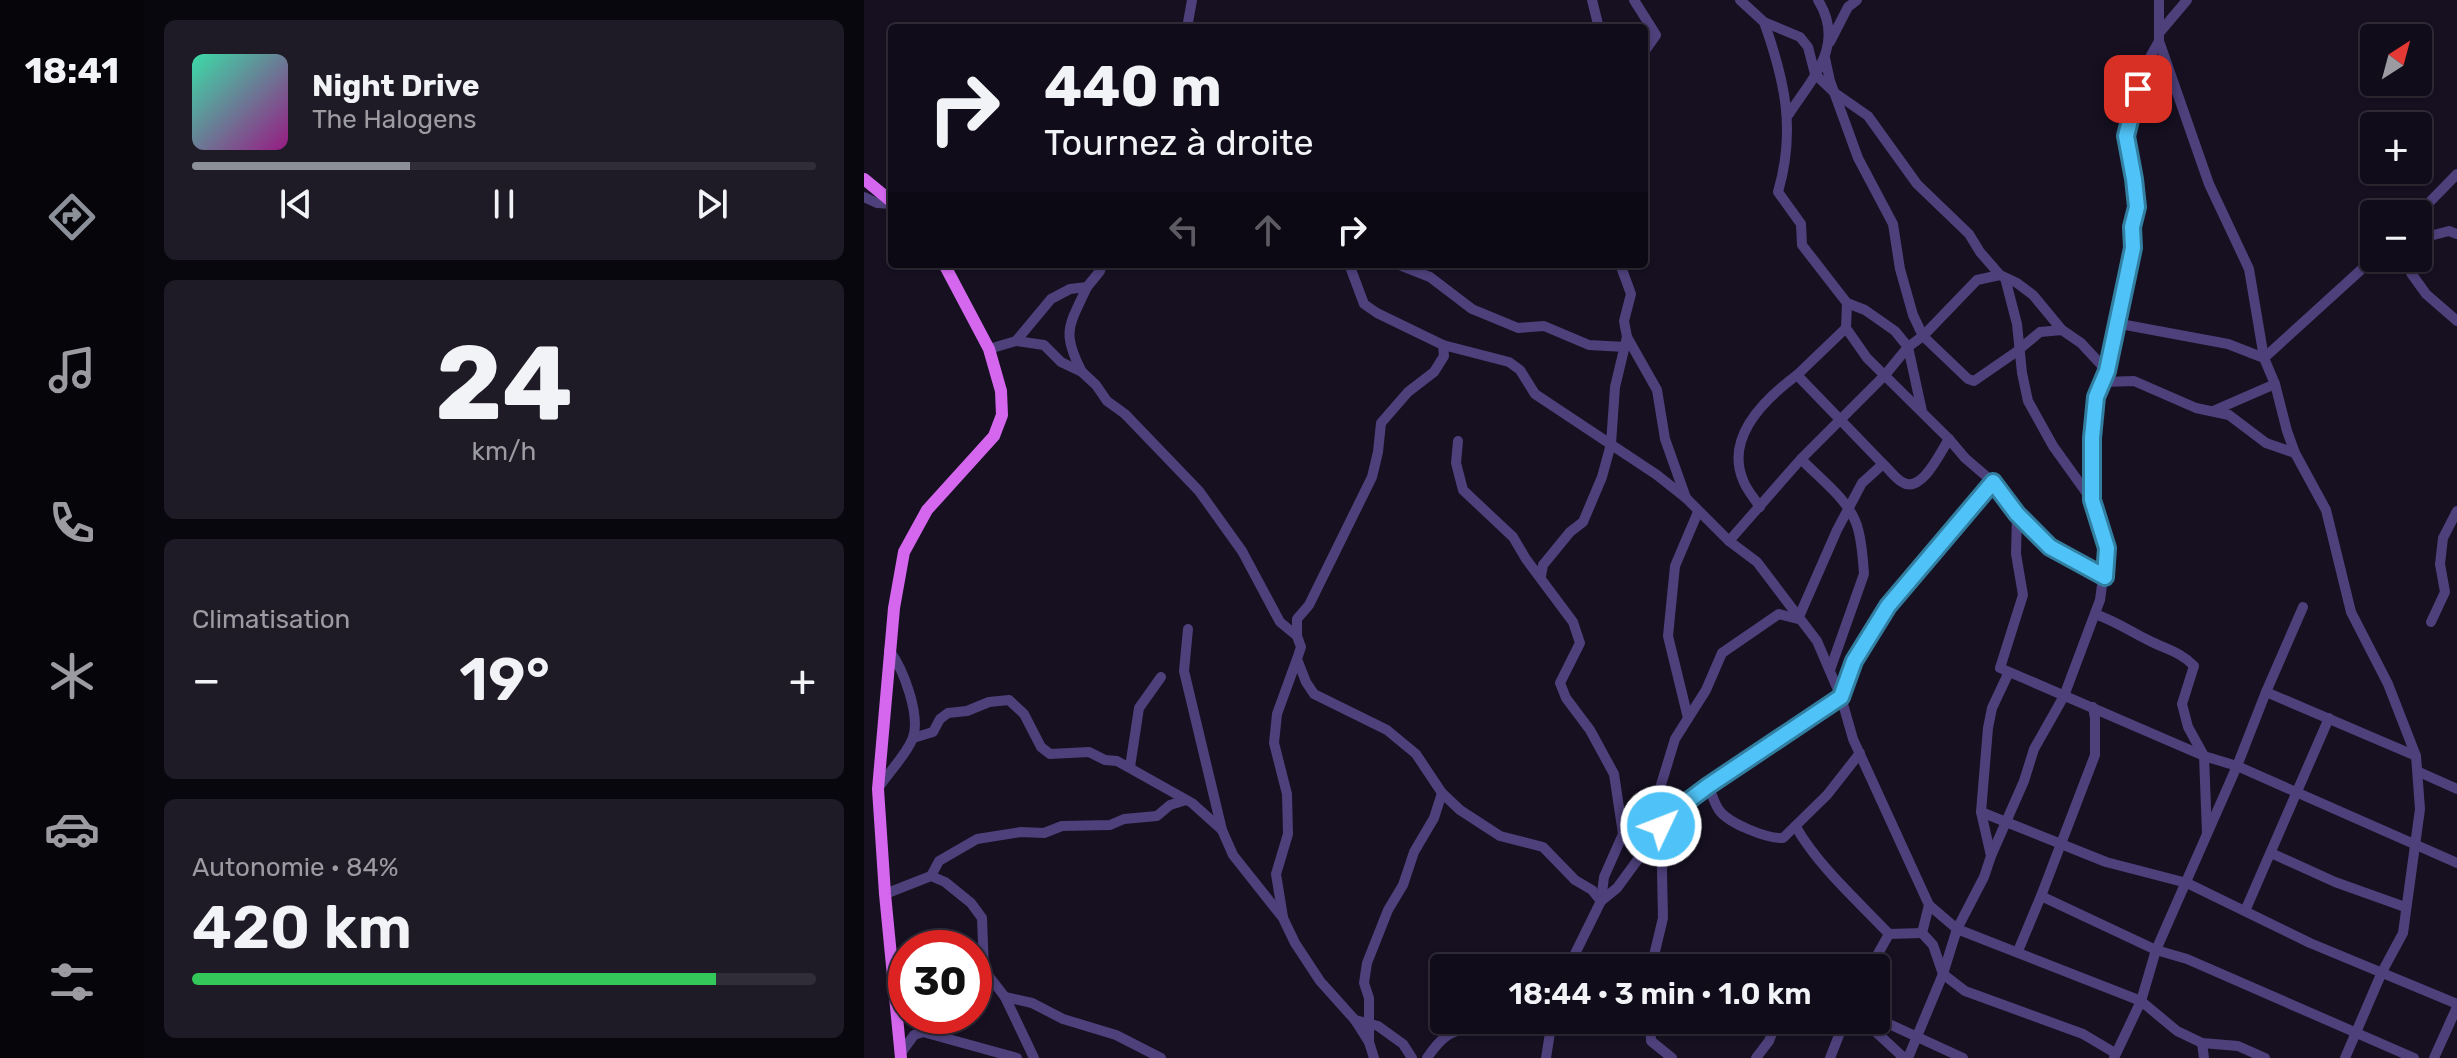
<!DOCTYPE html>
<html lang="fr">
<head>
<meta charset="utf-8">
<style>
  :root { --surface:#100c19; --page:#1e1a26; --text:#f1f3f6; --muted:#9c9ba2; --line:#302c38; --accent:#8c9099 }
  body { margin:0; font-family:Rubik,sans-serif; background:var(--page); color:var(--text); height:100vh; display:flex; flex-direction:column; font-size:30px; white-space:nowrap }
  * { box-sizing:border-box; margin:0 }
  p { font-size:26px; color:var(--muted) }
  .icon { flex:none; width:44px; height:44px; fill:none; stroke:currentColor; stroke-width:2; stroke-linecap:round; stroke-linejoin:round }
  .map { position:relative; flex:1; overflow:hidden }
  .drawer { display:flex; flex-direction:column; gap:20px; padding:20px; background:#09070e; width:720px }
  .drawer>* { flex:none }
  .hud { position:absolute; left:24px; top:24px; width:760px; height:244px; border-radius:8px; box-shadow:0 2px 6px #0004,0 0 0 2px var(--line); background:#100c19; color:var(--text); overflow:hidden }
  .needle { width:52px; rotate:36deg }
  .fabs { position:absolute; left:1496px; top:24px; display:grid; gap:16px }
  .fabs a { display:grid; place-items:center; width:72px; height:72px; border-radius:8px; background:var(--surface); box-shadow:0 2px 6px #0004,0 0 0 2px var(--line); font-size:40px }
  .speed { position:absolute; left:24px; top:930px; display:flex; gap:16px; font-size:40px; font-weight:700; text-align:center }
  .speed>* { display:grid; place-content:center; width:104px; height:104px; border-radius:50%; background:var(--surface); box-shadow:0 2px 6px #0004,0 0 0 2px var(--line); line-height:1 }
  .speed .limit { border:12px solid #d22; background:#fff; color:#111 }
  .pin { position:absolute; display:grid; place-items:center; width:68px; height:68px; color:#fff; margin:-34px; border-radius:16px; box-shadow:0 4px 12px #0006 }
  .me { position:absolute; width:88px; margin:-44px; rotate:47deg; stroke-linejoin:round; filter:drop-shadow(0 0 6px #0008) }
  .turn { display:flex; align-items:center; gap:28px; height:168px; padding:0 24px; font-size:36px }
  .turn .icon { width:104px; height:104px; stroke-width:2.5 }
  .turn b { display:block; font-size:56px; line-height:68px }
  .lanes { display:flex; align-items:center; height:76px; padding:0 24px; background:#0003; justify-content:center; gap:40px; direction:ltr }
  .lanes .off { opacity:.35 }
  .big { font-size:60px; font-weight:600; line-height:1.1 }
  .drawer .card { flex:1; display:flex; flex-direction:column; justify-content:center; gap:12px; min-width:0; padding:0 28px; border-radius:12px; background:var(--page) }
  .drawer .dial { align-items:center; gap:0 }
  .dial b { font-size:104px; line-height:1 }
  .song { display:flex; align-items:center; gap:24px }
  .cover { width:96px; height:96px; border-radius:12px; background:linear-gradient(135deg,hsl(160 70% 55%),hsl(310 70% 35%)) }
  .played { height:8px; border-radius:4px; background:linear-gradient(90deg,var(--accent) 35%,var(--line) 35%) }
  .keys { display:flex; justify-content:space-around; direction:ltr }
  .heat { display:flex; justify-content:space-between; align-items:center; font-size:44px; direction:ltr }
  .charge { height:12px; border-radius:6px; background:linear-gradient(90deg,#34c759 84%,var(--line) 0) }
  .trip { position:absolute; left:566px; top:954px; width:460px; height:80px; border-radius:8px; background:var(--surface); box-shadow:0 2px 6px #0004,0 0 0 2px var(--line); font-weight:600; line-height:80px; text-align:center }
  main { display:flex; flex:1; min-height:0 }
  .tabs { display:flex; flex-direction:column; width:144px; justify-content:space-around; align-items:center; background:#06050a; color:var(--muted) }
  .tabs .icon { width:56px; height:56px }
  .tabs .current { color:var(--accent) }
  .tabs b { font-size:36px; color:var(--text) }
  .map>svg:first-child { display:block }
  .lines { fill:none; stroke-linecap:round; stroke-linejoin:round }
  .minor { stroke:#4d407b; stroke-width:10 }
  .major { stroke:#d467ee; stroke-width:12 }
  .route-casing { stroke:#337fa1; stroke-width:20 }
  .route { stroke:#4fc3f7; stroke-width:14 }
</style>
</head>
<body>
<main>
<nav class="tabs">
<b>18:41</b>
<svg class="icon current" aria-label="directions" viewBox="0 0 24 24"><path d="M12 3l9 9-9 9-9-9zM9 14v-3h6M13 9l2 2-2 2"/></svg>
<svg class="icon" aria-label="music" viewBox="0 0 24 24"><path d="M9 18V5l10-2v13"/><circle cx="6" cy="18" r="3"/><circle cx="16" cy="16" r="3"/></svg>
<svg class="icon" aria-label="phone" viewBox="0 0 24 24"><path d="M5 4h4l2 5-3 2q2 4 5 5l2-3 5 2v4C11 20 4 13 5 4z"/></svg>
<svg class="icon" aria-label="climate" viewBox="0 0 24 24"><path d="M12 3v18M4 7l16 10M4 17L20 7"/></svg>
<svg class="icon" aria-label="car" viewBox="0 0 24 24"><path d="M5 17H2v-5l4-1 3-4h7l3 4 3 1v5h-3M9 17h6M6 11h13"/><circle cx="7" cy="17" r="2"/><circle cx="17" cy="17" r="2"/></svg>
<svg class="icon" aria-label="filters" viewBox="0 0 24 24"><path d="M4 7h16M4 17h16"/><circle cx="9" cy="7" r="2"/><circle cx="15" cy="17" r="2"/></svg>
</nav>
<section class="drawer">
<div class="card">
<div class="song"><i class="cover"></i><div><b>Night Drive</b><p>The Halogens</p></div></div>
<div class="played"></div>
<div class="keys"><svg class="icon" aria-label="previous" viewBox="0 0 24 24"><path d="M18 5L8 12l10 7zM5 5v14"/></svg><svg class="icon" aria-label="pause" viewBox="0 0 24 24"><path d="M8 5v14M16 5v14"/></svg><svg class="icon" aria-label="next" viewBox="0 0 24 24"><path d="M6 5l10 7-10 7zM19 5v14"/></svg></div>
</div>
<div class="card dial"><b>24</b><p>km/h</p></div>
<div class="card"><p>Climatisation</p>
<div class="heat"><a>−</a><b class="big">19°</b><a>+</a></div>
</div>
<div class="card"><p>Autonomie · 84%</p><b class="big">420 km</b><div class="charge"></div></div>
</section>
<div class="map">
<svg width="1593" height="1058" viewBox="0 0 1593 1058">
  <rect width="100%" height="100%" fill="#161021"/>
  <g class="lines">
    <g class="minor">
      <polyline points="728,0 735,28"/>
      <polyline points="770,0 792,35 780,52"/>
      <polyline points="876,0 900,22 936,37 944,47 951,74 971,93 1004,116 1053,184 1105,234 1116,252 1136,275"/>
      <polyline points="1295,0 1295,41 1345,184 1385,269 1400,358 1411,384 1423,431 1431,453 1462,510 1487,612 1524,684 1552,756 1402,692 1373,766 1292,950 1323,959 1550,1058"/>
      <path d="M900,22C921,81 932,130 914,192L937,224L938,245L983,303L982,328L1003,358L1085,439L1101,458L1129,482L1153,514L1186,547L1241,577"/>
      <polyline points="323,28 328,0"/>
      <polyline points="1296,32 1323,0"/>
      <polyline points="966,42 984,7 993,0"/>
      <polyline points="961,58 966,81 994,158 1029,224 1036,269 1049,315 1059,336 1104,379 1110,381 1152,352 1176,332 1198,330"/>
      <path d="M925,114C949,77 982,45 954,0"/>
      <polyline points="0,197 13,203 28,204"/>
      <polyline points="1554,214 1593,174"/>
      <polyline points="1554,239 1585,231 1593,234"/>
      <polyline points="1549,258 1547,273 1562,294 1593,321"/>
      <polyline points="485,264 500,304 513,313 579,345 645,362 656,370 671,394 793,475 822,498 865,541 893,562 953,641 977,697 989,739 1065,905 1093,929 1277,1001 1313,1031 1338,1043 1374,1046 1401,1058"/>
      <polyline points="533,264 566,277 608,309 654,328 680,326 725,345 761,347"/>
      <polyline points="756,264 767,294 760,321 763,337 793,390 801,439 822,498"/>
      <polyline points="1141,278 1153,324 1158,373 1164,401 1189,446 1227,499"/>
      <polyline points="983,303 1001,310 1031,331 1044,347 1058,411"/>
      <polyline points="1251,323 1364,344 1400,358 1510,258"/>
      <polyline points="152,341 180,345 197,362 218,372 232,385 243,401 261,414 335,491 378,551 416,622 433,636 437,647 433,659 442,682 450,694 523,730 552,754 578,793 596,810 636,836 679,847 711,880 728,890 737,901"/>
      <polyline points="125,349 152,341 187,299 206,289 223,287 236,271 238,264"/>
      <path d="M218,372C197,332 205,326 223,287"/>
      <polyline points="1240,382 1270,381 1332,408 1365,415 1402,443 1431,453"/>
      <polyline points="1349,411 1411,384"/>
      <polyline points="594,441 592,463 599,490 649,537 662,559 709,622 716,643 696,683 702,698 726,730 750,774 759,834 740,877 737,901"/>
      <path d="M937,459C957,480 987,501 994,529C998,543 999,560 1000,574L966,670"/>
      <path d="M1019,464C1025,469 1031,478 1038,482C1057,495 1076,453 1085,439"/>
      <path d="M896,507C890,498 882,489 879,480C861,437 902,398 933,375"/>
      <polyline points="1153,514 1152,554 1159,595 1136,668 1340,756 1373,766 1593,863"/>
      <polyline points="865,541 937,459 1021,375 1044,347 1059,336 1113,280 1136,275 1153,283 1169,295 1198,330 1217,343 1243,371"/>
      <polyline points="677,576 679,565 706,532 719,522 738,477 747,444 751,387 763,337"/>
      <path d="M1231,614C1251,621 1266,631 1284,640C1301,649 1317,652 1330,666L1318,704L1324,727L1340,756L1343,833"/>
      <polyline points="1567,622 1581,592 1576,564 1579,538 1593,511"/>
      <polyline points="324,629 320,671 358,830 369,855 419,918 431,943 456,981 491,1020 514,1026 539,1044 548,1058"/>
      <polyline points="433,636 433,619 445,605 508,477 514,452 517,423 544,392 570,372 580,356 579,345"/>
      <polyline points="1402,692 1439,607"/>
      <polyline points="1229,707 1231,718 1231,755 1177,896 1292,950 1277,1001 1250,1058"/>
      <polyline points="824,718 804,636 811,566 834,512"/>
      <polyline points="49,738 69,732 76,719 84,713 103,711 125,702 145,700 160,714 177,747 186,754 225,752 241,760 253,761 328,803 357,829"/>
      <polyline points="266,767 275,708 297,677"/>
      <polyline points="1555,772 1593,789"/>
      <path d="M844,786C848,793 850,803 855,810C864,823 903,839 919,838L963,795L996,753"/>
      <path d="M15,787C25,772 41,756 48,740C58,717 39,668 25,650"/>
      <polyline points="1117,812 1242,862 1323,883 1446,943 1593,1004"/>
      <polyline points="808,813 977,697 990,661 1024,606 1129,482"/>
      <path d="M932,827C955,867 993,900 1025,934L1058,933"/>
      <polyline points="1407,853 1471,882 1541,907"/>
      <path d="M1127,856L1160,781L1170,749L1200,696L1236,600L1243,548L1237,523L1228,500V438L1232,397L1243,371L1269,248C1268,233 1272,219 1272,204C1272,181 1262,159 1262,136C1262,105 1280,67 1295,41"/>
      <polyline points="67,876 75,861 113,839 157,832 180,833 198,826 246,825 260,819 293,816 306,805 322,800"/>
      <polyline points="21,894 67,876 81,882 107,903 118,918 120,970 141,997 170,1058"/>
      <polyline points="1065,905 1058,933 1069,945 1079,974 1101,991 1219,1034 1251,1053"/>
      <polyline points="1381,911 1465,718"/>
      <polyline points="419,917 412,874 424,834 423,794 410,743 413,714 433,659"/>
      <polyline points="1154,951 1177,896"/>
      <polyline points="704,968 737,901 753,888 808,813 796,788 811,739 842,690 858,653 915,614 934,619 973,530 998,483 1019,464 933,375 982,328"/>
      <polyline points="787,968 799,918 797,826"/>
      <polyline points="1006,968 1025,934"/>
      <polyline points="29,976 42,973"/>
      <polyline points="141,997 168,1003 199,1019 252,1035 297,1058"/>
      <polyline points="1012,1018 1099,1058"/>
      <polyline points="491,1020 505,1042 510,1058"/>
      <polyline points="786,1020 787,1041 808,1058"/>
      <polyline points="999,1020 1040,1058"/>
      <polyline points="505,1042 505,998 500,983 503,963 524,910 539,885 550,852 570,818 578,793"/>
      <polyline points="1338,1043 1340,1058"/>
      <polyline points="37,1053 50,1035 59,1032 153,1058"/>
      <path d="M563,1058C588,1021 595,1036 628,1020"/>
      <polyline points="682,1058 688,1020"/>
      <polyline points="892,1058 905,1041 913,1020"/>
      <polyline points="966,1058 981,1020"/>
      <polyline points="1044,1058 1079,974 1093,929 1120,877 1127,856 1117,812 1124,728 1128,708 1144,674"/>
      <polyline points="1481,1058 1518,972 1539,933 1556,809 1552,756"/>
      <polyline points="1570,1058 1593,1007"/>
    </g>
    <g class="major">
      <polyline points="0,179 28,202"/>
      <polyline points="37,1058 21,894 14,789 30,608 40,552 63,510 130,436 138,415 137,391 125,349 80,264"/>
    </g>
  </g>
  <g class="lines">
    <defs>
      <polyline id="route" points="797,826 808,813 844,786 977,697 990,661 1024,606 1129,482 1153,514 1186,547 1241,577 1243,548 1228,500 1228,438 1232,397 1243,371 1269,248 1268,227 1273,207 1270,179 1262,136 1274,89"/>
    </defs>
    <use href="#route" class="route-casing"/>
    <use href="#route" class="route"/>
  </g>
</svg>
<div class="fabs">
<a><svg class="needle" viewBox="-14 -14 28 28"><path d="M0-13l5 13h-10z" fill="#e53935"/><path d="M0 13l5-13h-10z" fill="#9c9ba2"/></svg></a>
<a>+</a>
<a>−</a>
</div>
<div class="speed"><div class="limit">30</div></div>
<div class="pin" style="left:1274px;top:89px;background:#d93025"><svg class="icon" aria-label="arrive" viewBox="0 0 24 24"><path d="M6 21V4h12l-3 4 3 4H6"/></svg></div>
<svg class="me" style="left:797px;top:826px" viewBox="-20 -20 40 40"><circle r="17" fill="#4fc3f7" stroke="#fff" stroke-width="3"/><path d="M0-11L8 9 0 5-8 9z" fill="#fff"/></svg>
<div class="trip">18:44 · 3 min · 1.0 km</div>
<div class="hud">
<div class="turn"><svg class="icon" aria-label="right" viewBox="0 0 24 24"><path d="M7 20v-9h11M14 6l5 5-5 5"/></svg><div><b>440 m</b>Tournez à droite</div></div>
<div class="lanes"><svg class="icon off" aria-label="left" viewBox="0 0 24 24"><path d="M17 20v-9H6M10 6l-5 5 5 5"/></svg><svg class="icon off" aria-label="ahead" viewBox="0 0 24 24"><path d="M12 20V5M6 11l6-6 6 6"/></svg><svg class="icon" aria-label="right" viewBox="0 0 24 24"><path d="M7 20v-9h11M14 6l5 5-5 5"/></svg></div>
</div>
</div>
</main>
</body>
</html>
